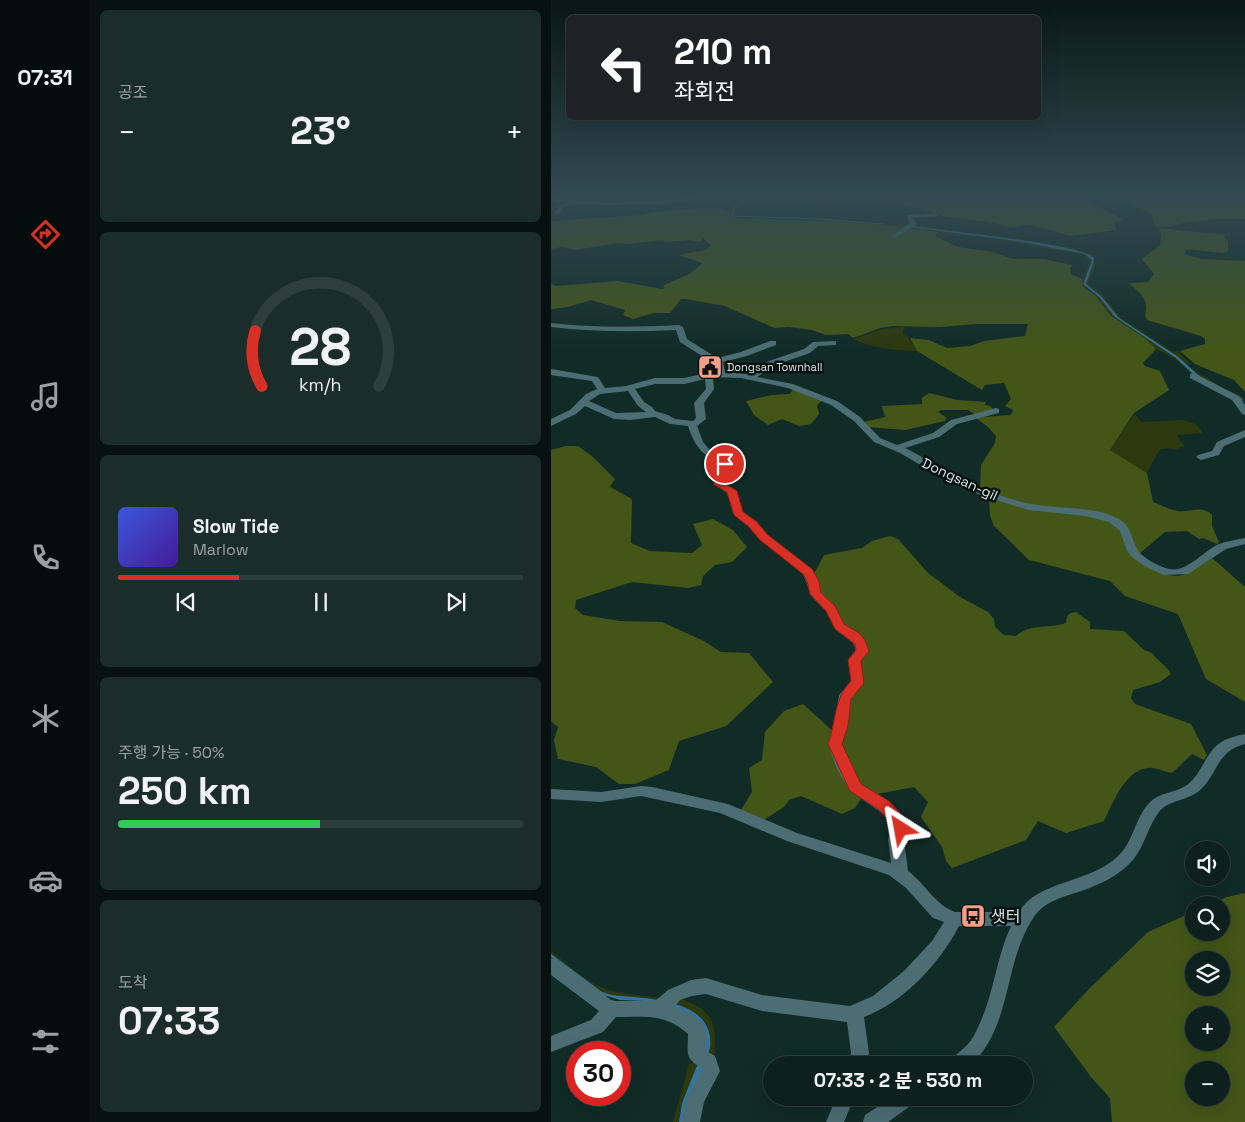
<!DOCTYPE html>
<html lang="ko">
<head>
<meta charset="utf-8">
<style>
  :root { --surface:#0d201d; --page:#1b2d2a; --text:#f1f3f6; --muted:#9aa3a4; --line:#2d3e3b; --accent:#d93025 }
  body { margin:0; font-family:"Space Grotesk","Noto Sans KR",sans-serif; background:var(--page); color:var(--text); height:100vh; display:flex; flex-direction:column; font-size:19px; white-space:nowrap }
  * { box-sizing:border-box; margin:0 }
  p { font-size:16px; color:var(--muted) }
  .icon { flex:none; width:28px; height:28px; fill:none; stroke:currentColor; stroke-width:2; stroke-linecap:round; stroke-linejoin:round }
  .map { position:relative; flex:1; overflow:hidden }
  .details { display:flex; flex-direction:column; gap:10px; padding:10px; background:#071210; width:461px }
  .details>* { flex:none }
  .top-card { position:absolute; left:15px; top:15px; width:475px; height:105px; border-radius:8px; box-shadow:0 5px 20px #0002,0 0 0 1px var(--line); background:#202124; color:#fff; overflow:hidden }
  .controls { position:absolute; left:634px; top:841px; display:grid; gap:10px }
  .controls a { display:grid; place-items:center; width:45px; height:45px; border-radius:50%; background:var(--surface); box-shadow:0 5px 20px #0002,0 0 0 1px var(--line); font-size:25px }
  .speed { position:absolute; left:15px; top:1041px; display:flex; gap:10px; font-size:25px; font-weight:700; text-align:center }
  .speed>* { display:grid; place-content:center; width:65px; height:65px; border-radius:50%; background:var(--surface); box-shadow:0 5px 20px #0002,0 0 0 1px var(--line); line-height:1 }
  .speed .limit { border:8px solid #d22; background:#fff; color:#111 }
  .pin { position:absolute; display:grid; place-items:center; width:42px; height:42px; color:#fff; margin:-21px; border:2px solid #fff; border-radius:50%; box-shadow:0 1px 5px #0007 }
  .me { position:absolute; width:55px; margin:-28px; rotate:326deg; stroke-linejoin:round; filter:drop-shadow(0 0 4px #0008) }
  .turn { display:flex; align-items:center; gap:18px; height:105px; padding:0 25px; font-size:22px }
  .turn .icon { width:65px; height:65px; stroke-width:2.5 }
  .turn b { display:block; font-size:35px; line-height:42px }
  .big { font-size:38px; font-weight:700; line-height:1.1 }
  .details .widget { flex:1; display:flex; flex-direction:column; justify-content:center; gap:8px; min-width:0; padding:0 18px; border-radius:8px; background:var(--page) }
  .details .dial { align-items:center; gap:0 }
  .dial svg { height:130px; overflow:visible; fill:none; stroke:var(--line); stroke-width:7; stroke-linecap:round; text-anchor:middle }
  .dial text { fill:var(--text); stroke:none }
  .song { display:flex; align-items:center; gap:15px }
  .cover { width:60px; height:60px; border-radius:8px; background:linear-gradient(135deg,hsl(230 70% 55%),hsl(260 70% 35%)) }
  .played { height:5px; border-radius:2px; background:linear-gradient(90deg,var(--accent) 30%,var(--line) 30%) }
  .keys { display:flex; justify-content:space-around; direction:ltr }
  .heat { display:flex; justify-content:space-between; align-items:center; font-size:28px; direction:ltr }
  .charge { height:8px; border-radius:4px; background:linear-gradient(90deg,#34c759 50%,var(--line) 0) }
  .trip { position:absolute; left:212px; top:1056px; width:270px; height:50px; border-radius:25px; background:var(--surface); box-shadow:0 5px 20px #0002,0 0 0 1px var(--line); font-weight:700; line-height:50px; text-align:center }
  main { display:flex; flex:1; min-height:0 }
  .tab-bar { display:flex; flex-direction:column; width:90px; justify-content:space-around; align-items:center; background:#050d0c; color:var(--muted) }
  .tab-bar .icon { width:35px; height:35px }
  .tab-bar .active { color:var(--accent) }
  .tab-bar b { font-size:22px; color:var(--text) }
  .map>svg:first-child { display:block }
  .green { fill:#2c390d }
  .forest { fill:#435618; fill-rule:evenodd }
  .water { fill:#37739b }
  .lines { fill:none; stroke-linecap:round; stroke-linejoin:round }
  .stream { stroke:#37739b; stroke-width:1 }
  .minor { fill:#4c6d74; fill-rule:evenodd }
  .route { fill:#d93025; stroke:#8d1f18 }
  .labels { text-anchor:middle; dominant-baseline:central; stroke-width:5; stroke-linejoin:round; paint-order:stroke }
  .far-poi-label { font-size:11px; fill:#d9e8e5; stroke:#06110f; text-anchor:start }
  .street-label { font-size:14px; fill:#d9e8e5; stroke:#06110f }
  .near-poi-label { font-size:16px; fill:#d9e8e5; stroke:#06110f; text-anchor:start }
</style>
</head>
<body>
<main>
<nav class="tab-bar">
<b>07:31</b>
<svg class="icon active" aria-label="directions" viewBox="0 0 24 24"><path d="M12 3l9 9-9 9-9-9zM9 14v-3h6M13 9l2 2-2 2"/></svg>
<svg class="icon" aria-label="music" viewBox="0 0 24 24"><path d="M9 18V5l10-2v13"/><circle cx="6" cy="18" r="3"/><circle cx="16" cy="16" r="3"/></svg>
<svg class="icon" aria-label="phone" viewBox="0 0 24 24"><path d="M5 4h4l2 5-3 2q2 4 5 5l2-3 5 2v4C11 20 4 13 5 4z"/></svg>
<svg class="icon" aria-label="climate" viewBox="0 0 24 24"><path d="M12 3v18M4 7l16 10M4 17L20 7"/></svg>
<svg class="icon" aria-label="car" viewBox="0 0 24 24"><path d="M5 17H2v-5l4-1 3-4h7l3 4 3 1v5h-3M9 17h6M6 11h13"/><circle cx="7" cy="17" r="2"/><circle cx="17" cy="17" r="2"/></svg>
<svg class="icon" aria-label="filters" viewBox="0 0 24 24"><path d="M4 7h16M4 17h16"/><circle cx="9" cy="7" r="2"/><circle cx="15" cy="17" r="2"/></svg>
</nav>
<section class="details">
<div class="widget"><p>공조</p>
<div class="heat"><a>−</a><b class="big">23°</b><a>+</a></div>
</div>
<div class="widget dial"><svg viewBox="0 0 100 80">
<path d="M14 69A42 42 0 1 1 86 69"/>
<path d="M14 69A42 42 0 0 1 10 35" stroke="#d93025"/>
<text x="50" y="56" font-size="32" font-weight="700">28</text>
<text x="50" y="72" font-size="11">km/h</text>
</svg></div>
<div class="widget">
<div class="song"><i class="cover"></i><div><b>Slow Tide</b><p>Marlow</p></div></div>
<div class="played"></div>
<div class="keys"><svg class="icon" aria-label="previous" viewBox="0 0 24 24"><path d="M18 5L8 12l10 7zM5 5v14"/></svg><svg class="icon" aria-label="pause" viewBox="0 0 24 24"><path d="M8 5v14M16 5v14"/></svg><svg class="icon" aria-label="next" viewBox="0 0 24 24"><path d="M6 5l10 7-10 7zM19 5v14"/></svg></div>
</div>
<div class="widget"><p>주행 가능 · 50%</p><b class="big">250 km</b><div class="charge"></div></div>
<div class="widget"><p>도착</p><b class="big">07:33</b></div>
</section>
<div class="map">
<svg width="694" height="1122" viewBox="0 0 694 1122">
  <rect width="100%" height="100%" fill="#112b27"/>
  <g class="green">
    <polygon points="189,195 195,195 200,199 185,208 182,213 183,216 272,218 299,222 360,225 354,227 267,219 179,217 177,214 182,207 195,200"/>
    <polygon points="362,225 523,248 541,254 546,262 537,284 551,294 570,318 615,347 623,352 627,351 639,364 637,365 639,367 670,387 692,397 694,400 647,375 626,356 568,318 550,296 535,284 544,260 536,253 460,239 401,233"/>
    <polygon points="356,227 465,241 527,252 536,255 541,259 532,282 534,287 549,298 564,317 625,358 638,370 692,401 694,407 642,375 623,358 605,349 594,338 561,316 545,296 531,286 530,282 539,261 533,255 439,238 400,235 390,239 384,236 387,232"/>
    <path d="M353,327L352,334L358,338L366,351C344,350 323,349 302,339L332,329Z"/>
    <polygon points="584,414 590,422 632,420 645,424 652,433 626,435 633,446 623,450 619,448 609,449 596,473 559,450"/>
    <path d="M0,951C20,967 40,987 66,992C80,995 95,996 109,998L106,1000L60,995L51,992L0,954Z"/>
    <path d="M128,997C134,1001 141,1003 146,1006C168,1020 164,1037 163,1060L157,1056C165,1022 150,1013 121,1003Z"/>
    <polygon points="143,1063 147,1065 131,1103 128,1122 122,1122 138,1064"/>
  </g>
  <g class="forest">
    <path d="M238,195H294C281,208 255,201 239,199L240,196Z"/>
    <polygon points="319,195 540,195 542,204 572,219 563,223 566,230 521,236 476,224 461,228 438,222 392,216 363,207 331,203"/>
    <path d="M565,195H694V219C675,218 658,219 639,222C625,224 621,228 605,227L600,214Z"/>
    <path d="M150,208L171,209L178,212V216L182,218C251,220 319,221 387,232L384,236L407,247L441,252L462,259H493L521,265L519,269L520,274L531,279V286L545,296L560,316L594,338L605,349L592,363L594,366L609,371L618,390L583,413L559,450L596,473L602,502C610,505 618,509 626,511C639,513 651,504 661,515V526L668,542L666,544L652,538L648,539L636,531L614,532L588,554C623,582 622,583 661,558L694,587V702L655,679L627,614L574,596L559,581L478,560L443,526L439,516L438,497L429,489L430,465L444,443L445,436L437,427L425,418C437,416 449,416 460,415L462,410L454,406L460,399L453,383L434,385L431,390L366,351L359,338L378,340L396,348L419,346L433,341L474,336L477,324H425L389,327L342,326L329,328L302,338L297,334L275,335L261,330L238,327L223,328L174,306L135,299H130L119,313H103L82,319L72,315L74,310L40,300L17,307L0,309V283L5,286L67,281L111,289L114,288L112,286C126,278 140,276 151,263L128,255L154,250L160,246L151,237V242L138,240L115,242L111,240L76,244L67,243L25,250L11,247L0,249V221L91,215L103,212Z"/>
    <path d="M607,228L677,235L673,236L674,240L677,241V251L672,253L636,249L633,254L650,259L694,261V392L683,380L644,364L629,351L654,344V339L650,336L596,320C593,314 595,313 595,307C596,298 584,288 577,283L597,282L603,274L591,259L609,245L610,235Z"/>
    <polygon points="242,389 270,401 266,406 268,414 260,424 248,426 231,419 217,425 203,415 195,401 221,395 239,394"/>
    <polygon points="378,393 406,400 435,402 434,405 439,406 443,410 427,416 417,410 390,410 387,412 396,418 394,421 354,430 317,427 313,422 334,417 331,406 371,404 371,398"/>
    <polygon points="15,446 27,446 42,457 64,479 59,487 81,499 80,543 99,551 141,553 151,545 142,524 162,519 182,530 196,547 181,562 164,565 152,576 150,585 137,588 81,582 25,600 24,608 32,615 69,621 111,622 153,641 170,652 198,653 222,682 175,726 128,741 118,770 84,784 68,784 45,767 7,759 3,740 7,727 0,721 0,450"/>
    <path d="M339,536L347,539L377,573L409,597L437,612L443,619L444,627L453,635L465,636C479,623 499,629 515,623C516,615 517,613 525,612L539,622V629L573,631L593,650L601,653C607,661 615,665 620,674L609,682L582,690L580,698L584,704L640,724L656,755L653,760L641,754L621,773C615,772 608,769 602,768C576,765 562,803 553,821L515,833L487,821L475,840L401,868L395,861L391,847L370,817L377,802L363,787L321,795L311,791L288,751L306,668L313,652L268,596L263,574L273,555L311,548L321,541Z"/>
    <polygon points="252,704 284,733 312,796 304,808 291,814 250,796 238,800 233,807 211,821 190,810 201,792 198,768 211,760 214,732 233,711"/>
    <path d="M694,893V1122H561L559,1098L540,1077L503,1027L539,988L597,932L642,912V932H670V905H658L676,897ZM642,960H670V988H642ZM642,1015H670V1042H642ZM642,1070H670V1098H642Z"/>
  </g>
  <g class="water">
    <path d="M361,226C391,231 529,243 543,258V262L535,284L550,296L568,318L626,356L647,375L689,397L694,402L642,374L625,358L564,317L549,298L532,284L541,260L534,254L465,241L358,227Z"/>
    <path d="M0,954L51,992L61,995C96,999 165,998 159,1048L133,1122H128L131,1103L151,1053L139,1014L119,1006L93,1001L69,1000L49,994L0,957Z"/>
  </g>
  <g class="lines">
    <polyline class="stream" points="192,195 197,199 183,208 180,216 267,219 332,224"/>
    <g class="minor">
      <path d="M162,195H187L102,205H22L15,206L6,215L3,213L11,204L14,203L0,200V196C52,208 109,200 162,195Z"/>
      <polygon points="384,213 387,215 386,216 362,218 366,224 365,225 344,238 339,237 359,223 356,215"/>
      <path d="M0,323C43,328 85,327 128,325L132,327L136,339L166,358L190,352L219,341H225V345L196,356L172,362L174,372L197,374L218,361L253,349L262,342L285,341V345L267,346L259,353L224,365L206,377L242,384L286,401L309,417L329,438L346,445L382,433L400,420L445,408L448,409V413L406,424L388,437L354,448C395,469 434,495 480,504C505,509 543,506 566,518C583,527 579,539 588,552C594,559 609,567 618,569C636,573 652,551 668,544C676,541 685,540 694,538V544L675,549L637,574L613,575L595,567L582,558L576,551L569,531L558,522L534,516L478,510L429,495L385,474L349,453L323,442L303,421L280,405L237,388L190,378L162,377L163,389L153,403L155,419L146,426L152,442L158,449L186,466L173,483L186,491L192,512L217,535L261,570L268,581L271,593L284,606L294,625L312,638L317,651L309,661L313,683L301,697L297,726L291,744L305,778L314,787L347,810L355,822L357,829L353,839L357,871C374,883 384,905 404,912H468C487,880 537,884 566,857C583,842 584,817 599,802C609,792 625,793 636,785C651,774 654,753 669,743C676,738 685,736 694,734V744C665,751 667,775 648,791C636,801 617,800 608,812C595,829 593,852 575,867C564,877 549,884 536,889C517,896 495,899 483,917C452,962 462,1025 420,1065H398C402,1056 409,1052 416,1045C421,1040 425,1032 428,1025C443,994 445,958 460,926H408C389,963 353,1002 313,1017L318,1053L316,1065H298L300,1053L296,1022L211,1011L155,994L141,996L129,1000L123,1007C134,1011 151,1017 155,1031C156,1037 155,1045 155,1051L164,1056L169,1071L153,1102L149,1122H131L135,1100L151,1070L150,1067C133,1059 137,1052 137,1034C114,1013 94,1017 65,1017L52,1032L0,1052V1036L40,1020L48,1011L0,975V958L6,960L60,1000L65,1001H104L117,990L140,980L155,978L211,995L299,1006L322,996L353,971L381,941L393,922L382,918L355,888L338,875L236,841L169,813L90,796L50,802L0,799V789L50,792L90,786L101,787L177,804L246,833L340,863L337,839L343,827L331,813L299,791L286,769L279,750L277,744L283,726L288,695L300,682L297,660L305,650L302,643L285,630L275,611L261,597L252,574L209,539L197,526L183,515L176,493L162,484L175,467C153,456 145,450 137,426L119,424L104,417L79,420L63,419L34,406L25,414L0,426V419L19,410L35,394L46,389L41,381L0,375V369L47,377L54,388L75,386L104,378H133L165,371V365L129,342L125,330C83,332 42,332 0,327ZM154,379L155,389L143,403L145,418L142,421L124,419L117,415L104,411L101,407L93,402L84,389L104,384H133ZM77,391L87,406L95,412L65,413L38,401L49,394Z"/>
      <polygon points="642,373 687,396 694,405 694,415 691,414 681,400 639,378 639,374"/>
      <polygon points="694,430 694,437 673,446 668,455 650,460 645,457 647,455 661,451 666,442"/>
      <polygon points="285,1098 303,1098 293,1122 275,1122"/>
      <polygon points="340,1098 364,1098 362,1104 337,1122 312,1122 314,1115"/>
    </g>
  </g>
  <linearGradient id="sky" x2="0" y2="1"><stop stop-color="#091815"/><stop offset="0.55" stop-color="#324a52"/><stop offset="1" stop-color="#324a52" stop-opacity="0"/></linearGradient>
  <rect width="694" height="352" fill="url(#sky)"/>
  <path class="route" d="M174,461L186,467L173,483L186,491L192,512L205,521L217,535L261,569L268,581L270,593L284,606L293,624L308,633L314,640L318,651L310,661L313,683L300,699L297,726L291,744L310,784L338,801L349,813L358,829L355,833L350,835L345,833L338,821L327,809L299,791L277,744C285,722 283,698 300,681L297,660L305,650L304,644L284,629L275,611L259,594L256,581L252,574L209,540L197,526L183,515L176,492L162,484L175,468L169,464Z"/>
  <defs>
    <symbol id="civic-square" viewBox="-11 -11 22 22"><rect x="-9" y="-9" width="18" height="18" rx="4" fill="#f39f85" stroke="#06110f"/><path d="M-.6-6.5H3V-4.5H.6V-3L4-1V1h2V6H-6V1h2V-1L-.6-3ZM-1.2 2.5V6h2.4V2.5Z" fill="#111"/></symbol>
    <symbol id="bus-square" viewBox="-11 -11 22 22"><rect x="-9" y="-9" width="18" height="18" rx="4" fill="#f39f85" stroke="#06110f"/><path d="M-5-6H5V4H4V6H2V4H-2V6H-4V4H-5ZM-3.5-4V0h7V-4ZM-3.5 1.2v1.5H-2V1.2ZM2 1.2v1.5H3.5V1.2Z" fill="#111"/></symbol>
  </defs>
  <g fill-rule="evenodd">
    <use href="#civic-square" x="145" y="353" width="28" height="28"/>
    <use href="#bus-square" x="408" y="902" width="28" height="28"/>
  </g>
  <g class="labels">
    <g class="far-poi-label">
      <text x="176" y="367">Dongsan Townhall</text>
    </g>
    <g class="street-label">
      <text transform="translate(409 479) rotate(25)">Dongsan-gil</text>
    </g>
    <g class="near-poi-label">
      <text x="440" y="916">샛터</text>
    </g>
  </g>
</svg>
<div class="controls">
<a><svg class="icon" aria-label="sound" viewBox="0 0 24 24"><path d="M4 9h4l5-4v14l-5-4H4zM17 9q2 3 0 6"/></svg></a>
<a><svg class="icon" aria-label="search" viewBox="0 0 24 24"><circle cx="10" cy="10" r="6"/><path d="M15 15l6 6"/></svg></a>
<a><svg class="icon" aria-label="layers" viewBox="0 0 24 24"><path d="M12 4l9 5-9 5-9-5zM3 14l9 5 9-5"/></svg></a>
<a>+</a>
<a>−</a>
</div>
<div class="speed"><div class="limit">30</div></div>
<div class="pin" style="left:174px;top:464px;background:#d93025"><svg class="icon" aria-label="arrive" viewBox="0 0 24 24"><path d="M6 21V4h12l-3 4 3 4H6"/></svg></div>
<svg class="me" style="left:350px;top:829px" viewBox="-20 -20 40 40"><path d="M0-17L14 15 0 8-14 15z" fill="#d93025" stroke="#fff" stroke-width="4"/></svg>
<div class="trip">07:33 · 2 분 · 530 m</div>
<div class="top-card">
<div class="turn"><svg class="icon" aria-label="left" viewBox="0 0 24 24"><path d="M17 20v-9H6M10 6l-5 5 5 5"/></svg><div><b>210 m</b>좌회전</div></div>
</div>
</div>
</main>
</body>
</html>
